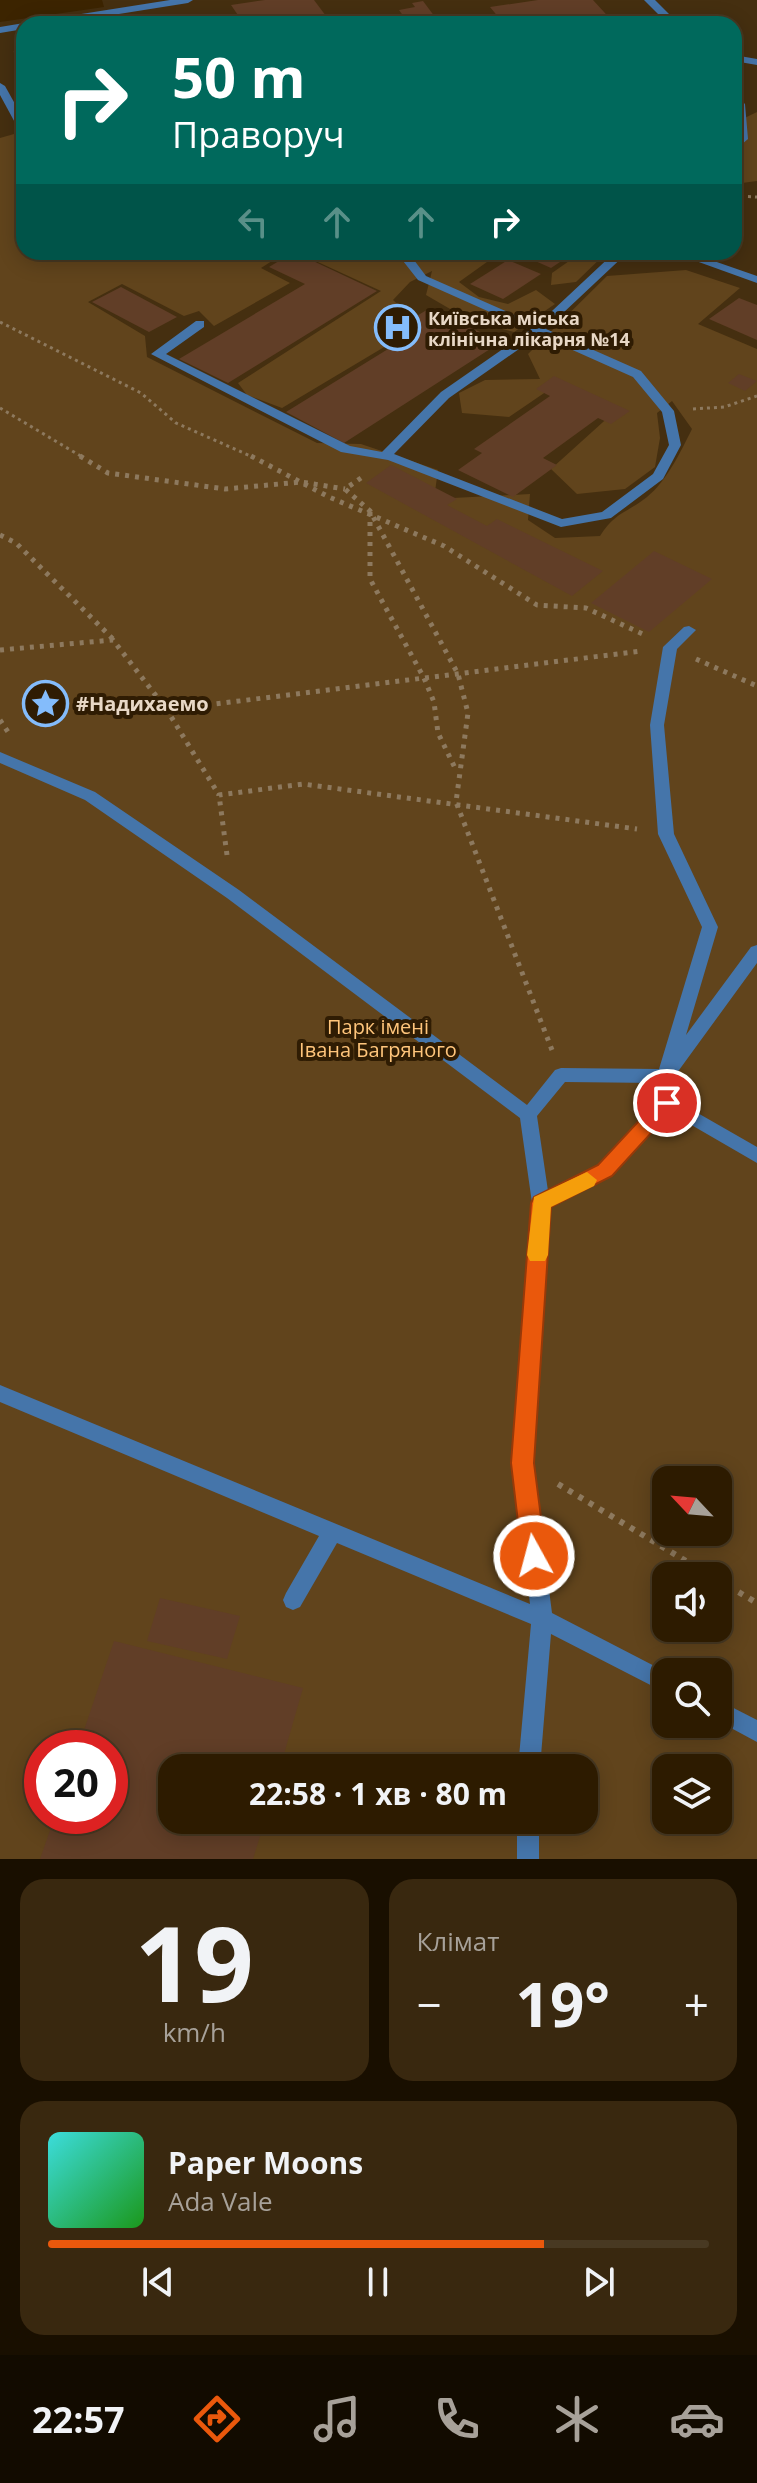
<!DOCTYPE html>
<html lang="uk">
<head>
<meta charset="utf-8">
<style>
  :root { --surface:#2d1b00; --page:#39280f; --text:#f1f3f6; --muted:#a7a199; --line:#483922; --accent:#ea580c }
  body { margin:0; font-family:"Open Sans",sans-serif; background:var(--page); color:var(--text); height:100vh; display:flex; flex-direction:column; font-size:30px; white-space:nowrap }
  * { box-sizing:border-box; margin:0 }
  p { font-size:26px; color:var(--muted) }
  .icon { flex:none; width:44px; height:44px; fill:none; stroke:currentColor; stroke-width:2; stroke-linecap:round; stroke-linejoin:round }
  .map { position:relative; height:1859px; overflow:hidden }
  .side { display:flex; flex-direction:column; gap:20px; padding:20px; background:#190f00; flex:1 }
  .side>* { flex:none }
  .guide { position:absolute; left:16px; top:16px; width:726px; height:244px; border-radius:24px; box-shadow:0 4px 20px #0003,0 0 0 2px var(--line); background:#00695c; color:#fff; overflow:hidden }
  .needle { width:52px; rotate:296deg }
  .tools { position:absolute; left:652px; top:1466px; display:grid; gap:16px }
  .tools a { display:grid; place-items:center; width:80px; height:80px; border-radius:16px; background:var(--surface); box-shadow:0 4px 20px #0003,0 0 0 2px var(--line); font-size:40px }
  .speed { position:absolute; left:24px; top:1730px; display:flex; gap:16px; font-size:40px; font-weight:700; text-align:center }
  .speed>* { display:grid; place-content:center; width:104px; height:104px; border-radius:50%; background:var(--surface); box-shadow:0 4px 20px #0003,0 0 0 2px var(--line); line-height:1 }
  .speed .limit { border:12px solid #d22; background:#fff; color:#111 }
  .pin { position:absolute; display:grid; place-items:center; width:68px; height:68px; color:#fff; margin:-34px; border:4px solid #fff; border-radius:50%; box-shadow:0 2px 8px #0007 }
  .me { position:absolute; width:88px; margin:-44px; rotate:353deg; stroke-linejoin:round; filter:drop-shadow(0 0 6px #0008) }
  .turn { display:flex; align-items:center; gap:28px; height:168px; padding:0 24px; font-size:36px }
  .turn .icon { width:104px; height:104px; stroke-width:2.5 }
  .turn b { display:block; font-size:56px; line-height:68px }
  .lanes { display:flex; align-items:center; height:76px; padding:0 24px; background:#0003; justify-content:center; gap:40px; direction:ltr }
  .lanes .off { opacity:.35 }
  .big { font-size:60px; font-weight:700; line-height:1.1 }
  .side .widget { flex:1; display:flex; flex-direction:column; justify-content:center; gap:12px; min-width:0; padding:0 28px; border-radius:24px; background:var(--page) }
  .side .dial { align-items:center; gap:0 }
  .dial b { font-size:104px; line-height:1 }
  .song { display:flex; align-items:center; gap:24px }
  .cover { width:96px; height:96px; border-radius:12px; background:linear-gradient(135deg,hsl(180 70% 55%),hsl(120 70% 35%)) }
  .played { height:8px; border-radius:4px; background:linear-gradient(90deg,var(--accent) 75%,var(--line) 75%) }
  .keys { display:flex; justify-content:space-around; direction:ltr }
  .heat { display:flex; justify-content:space-between; align-items:center; font-size:44px; direction:ltr }
  .side .tiles { flex:1; display:grid; gap:20px; grid-template-columns:1fr 1fr }
  .widget:last-child { grid-column:span 2 }
  .trip { position:absolute; left:158px; top:1754px; width:440px; height:80px; border-radius:24px; background:var(--surface); box-shadow:0 4px 20px #0003,0 0 0 2px var(--line); font-weight:700; line-height:80px; text-align:center }
  .tabs { display:flex; height:128px; justify-content:space-around; align-items:center; background:#120b00; color:var(--muted) }
  .tabs .icon { width:56px; height:56px }
  .tabs .selected { color:var(--accent) }
  .tabs b { font-size:36px; color:var(--text) }
  .map>svg:first-child { display:block }
  .built { fill:#452f10; fill-rule:evenodd }
  .green { fill:#61441c; fill-rule:evenodd }
  .building { fill:#613e27 }
  .lines { fill:none; stroke-linecap:round; stroke-linejoin:round }
  .path-far2 { stroke:#8d795e; stroke-width:3; stroke-dasharray:3 4; stroke-linecap:butt }
  .path-far1 { stroke:#8d795e; stroke-width:5; stroke-dasharray:4 6; stroke-linecap:butt }
  .path { stroke:#8d795e; stroke-width:6; stroke-dasharray:5 7; stroke-linecap:butt }
  .service { fill:#4575aa; fill-rule:evenodd }
  .route { fill:#ea580c; stroke:#983908; stroke-width:2 }
  .slow { fill:#f59e0b }
  .labels { text-anchor:middle; dominant-baseline:central; stroke-width:8; stroke-linejoin:round; paint-order:stroke }
  .far-poi-label { font-size:18px; font-weight:bold; fill:#e8d8c6; stroke:#2f1c03; text-anchor:start }
  .poi-label { font-size:20px; font-weight:bold; fill:#e8d8c6; stroke:#2f1c03; text-anchor:start }
  .park-label { font-size:20px; fill:#ffc57b; stroke:#2f1c03 }
</style>
</head>
<body>
<div class="map">
<svg width="757" height="1859" viewBox="0 0 757 1859">
  <rect width="100%" height="100%" fill="#3c2400"/>
  <path class="built" d="M102,0H757V445L572,596L0,309V22L104,7ZM24,24H734V252H24Z"/>
  <g class="green">
    <polygon points="757,112 757,181 742,183 734,199 734,123"/>
    <path d="M14,134L24,151V252H286L261,268L290,283L214,326L199,311L184,316L122,284L88,302L145,336L147,357L317,443L361,444L438,470L434,499L530,494L528,520L555,538L600,536C615,512 627,513 647,497C667,481 681,451 692,429L672,401L657,413L660,438L655,467L625,489L577,494L551,469L613,413L553,387L509,417L462,413L459,393L485,380L540,379L528,354L607,276L686,270L740,288L698,324L757,349V1859H0V138ZM666,1480H718V1532H666ZM666,1576H718V1628H666ZM666,1672H718V1724H666ZM42,1748H110V1816H42ZM172,1768H584V1820H172ZM666,1768H718V1820H666Z"/>
    <polygon points="296,252 375,252 373,257 391,257 401,252 501,252 459,282 479,297 508,304 536,290 555,304 514,332 469,320 426,295 432,271 410,282 393,300 408,314 394,327 401,337 282,408 247,395 238,383 381,291"/>
    <polygon points="582,252 607,252 576,282 551,285 552,273"/>
  </g>
  <g class="building">
    <polygon points="265,0 314,0 332,24 244,24 231,5"/>
    <polygon points="538,0 593,0 615,24 568,24 565,20 504,24 490,7"/>
    <polygon points="423,1 438,21 409,24 399,10 415,7 412,3"/>
    <polygon points="294,252 377,291 228,383 179,359 305,284 269,267"/>
    <polygon points="515,252 575,252 551,268"/>
    <polygon points="508,260 541,274 503,299 470,284"/>
    <polygon points="121,287 177,317 149,332 92,302"/>
    <polygon points="739,298 757,305 757,340 709,319"/>
    <polygon points="430,308 501,342 344,443 286,412 414,333 400,326"/>
    <polygon points="739,374 757,381 745,391 728,383"/>
    <polygon points="554,376 630,411 611,424 598,418 543,458 557,465 513,497 458,470 482,453 474,449 550,396 536,389"/>
    <polygon points="391,465 457,499 447,505 487,526 497,519 603,571 572,596 366,483"/>
    <polygon points="654,551 712,579 649,632 591,603"/>
    <polygon points="160,1598 240,1616 227,1659 147,1641"/>
    <polygon points="114,1641 303,1688 280,1768 172,1768 172,1820 265,1820 253,1859 40,1859 55,1816 110,1816 110,1748 78,1748"/>
  </g>
  <g class="lines">
    <g class="path-far2">
      <polyline points="15,51 24,68"/>
      <polyline points="734,196 757,197"/>
      <polyline points="0,322 141,393 176,423 255,458"/>
      <polyline points="0,408 84,458"/>
      <polyline points="693,409 724,407 757,396"/>
    </g>
    <g class="path-far1">
      <polyline points="80,456 108,473 225,489 301,482 345,489"/>
      <polyline points="251,456 329,497 444,546 537,605 586,608 647,636"/>
      <polyline points="361,478 345,489 370,511 458,674 468,713 456,802 552,1050"/>
      <polyline points="370,512 370,579 424,678 434,702 438,733 456,770"/>
      <polyline points="0,535 16,543 113,639"/>
      <polyline points="0,650 113,640 167,710 219,795"/>
      <polyline points="696,659 757,686"/>
      <polyline points="167,710 641,651"/>
      <polyline points="0,720 8,732"/>
      <polyline points="227,855 219,795 303,784 637,829"/>
    </g>
    <g class="path">
      <polyline points="558,1484 711,1576"/>
      <polyline points="718,1580 757,1603"/>
    </g>
    <g class="service">
      <polygon points="170,0 193,0 188,3 56,24 32,24 37,21"/>
      <polygon points="644,0 655,0 679,24 668,24"/>
      <polygon points="24,23 28,24 24,24 24,29 0,33 0,27"/>
      <polygon points="734,55 757,59 757,65 734,61"/>
      <polygon points="0,83 5,86 24,120 24,133 19,130 0,95"/>
      <polygon points="734,93 745,104 748,139 734,151 734,142 738,138"/>
      <path d="M396,252H408L426,276L537,325L615,252H628L546,329L641,371L674,411L681,445L663,479L611,518L561,527L388,460L341,452L151,354L196,321H204V327L166,354L350,446L382,452L441,392L530,330L418,280ZM539,335L633,377L662,412L669,445L653,474L602,512L562,519L394,454L449,398Z"/>
      <polygon points="671,252 688,252 757,276 757,283"/>
      <path d="M689,626L696,630L677,649L664,725L674,834L718,927L686,1035L751,947L757,945V963L674,1077L675,1100L757,1147V1163L669,1112L611,1176L550,1207L533,1463L552,1613L666,1672V1693L551,1634L540,1768H518L531,1624L337,1543L300,1607L293,1610L286,1607L283,1600L286,1593L319,1536L0,1402V1385L530,1604L513,1463L532,1203L520,1118L227,898L85,800L0,763V752L95,792L239,890L527,1105L555,1070L561,1068L659,1069L702,927L658,834L650,725L663,647L684,627ZM565,1082L657,1083L658,1101L599,1166L548,1191L537,1116Z"/>
      <polygon points="718,1700 757,1720 757,1742 718,1721"/>
      <rect x="517" y="1820" width="22" height="39"/>
    </g>
  </g>
  <polygon class="route" points="667,1095 674,1098 677,1103 674,1108 612,1176 551,1207 534,1463 546,1556 542,1564 534,1567 526,1564 522,1556 511,1463 531,1203 534,1197 598,1165 660,1098"/>
  <polygon class="slow" points="587,1172 597,1180 594,1186 551,1207 548,1255 545,1261 530,1261 527,1255 534,1197"/>
  <defs>
    <symbol id="hospital-ring" viewBox="-11 -11 22 22"><circle r="9.5" fill="#2f1c03" stroke="#84bcfb" stroke-width="1.5"/><path d="M-5-5h3v3.5h4V-5h3V5h-3V1.5h-4V5h-3Z" fill="#84bcfb"/></symbol>
    <symbol id="sight-ring" viewBox="-11 -11 22 22"><circle r="9.5" fill="#2f1c03" stroke="#84bcfb" stroke-width="1.5"/><path d="M0-6L1.8-2.2L6-1.7L2.9 1.2L3.7 5.4L0 3.3L-3.7 5.4L-2.9 1.2L-6-1.7L-1.8-2.2Z" fill="#84bcfb"/></symbol>
  </defs>
  <g fill-rule="evenodd">
    <use href="#hospital-ring" x="372" y="302" width="51" height="51"/>
    <use href="#sight-ring" x="20" y="678" width="51" height="51"/>
  </g>
  <g class="labels">
    <g class="far-poi-label">
      <text x="428" y="318">Київська міська<tspan x="428" dy="21">клінічна лікарня №14</tspan></text>
    </g>
    <g class="poi-label">
      <text x="76" y="703">#Надихаемо</text>
    </g>
    <g class="park-label">
      <text x="378" y="1026">Парк імені<tspan x="378" dy="23">Івана Багряного</tspan></text>
    </g>
  </g>
</svg>
<div class="tools">
<a><svg class="needle" viewBox="-14 -14 28 28"><path d="M0-13l5 13h-10z" fill="#e53935"/><path d="M0 13l5-13h-10z" fill="#a7a199"/></svg></a>
<a><svg class="icon" aria-label="sound" viewBox="0 0 24 24"><path d="M4 9h4l5-4v14l-5-4H4zM17 9q2 3 0 6"/></svg></a>
<a><svg class="icon" aria-label="search" viewBox="0 0 24 24"><circle cx="10" cy="10" r="6"/><path d="M15 15l6 6"/></svg></a>
<a><svg class="icon" aria-label="layers" viewBox="0 0 24 24"><path d="M12 4l9 5-9 5-9-5zM3 14l9 5 9-5"/></svg></a>
</div>
<div class="speed"><div class="limit">20</div></div>
<div class="pin" style="left:667px;top:1103px;background:#d93025"><svg class="icon" aria-label="arrive" viewBox="0 0 24 24"><path d="M6 21V4h12l-3 4 3 4H6"/></svg></div>
<svg class="me" style="left:534px;top:1556px" viewBox="-20 -20 40 40"><circle r="17" fill="#ea580c" stroke="#fff" stroke-width="3"/><path d="M0-11L8 9 0 5-8 9z" fill="#fff"/></svg>
<div class="trip">22:58 · 1 хв · 80 m</div>
<div class="guide">
<div class="turn"><svg class="icon" aria-label="right" viewBox="0 0 24 24"><path d="M7 20v-9h11M14 6l5 5-5 5"/></svg><div><b>50 m</b>Праворуч</div></div>
<div class="lanes"><svg class="icon off" aria-label="left" viewBox="0 0 24 24"><path d="M17 20v-9H6M10 6l-5 5 5 5"/></svg><svg class="icon off" aria-label="ahead" viewBox="0 0 24 24"><path d="M12 20V5M6 11l6-6 6 6"/></svg><svg class="icon off" aria-label="ahead" viewBox="0 0 24 24"><path d="M12 20V5M6 11l6-6 6 6"/></svg><svg class="icon" aria-label="right" viewBox="0 0 24 24"><path d="M7 20v-9h11M14 6l5 5-5 5"/></svg></div>
</div>
</div>
<section class="side">
<div class="tiles">
<div class="widget dial"><b>19</b><p>km/h</p></div>
<div class="widget"><p>Клімат</p>
<div class="heat"><a>−</a><b class="big">19°</b><a>+</a></div>
</div>
<div class="widget">
<div class="song"><i class="cover"></i><div><b>Paper Moons</b><p>Ada Vale</p></div></div>
<div class="played"></div>
<div class="keys"><svg class="icon" aria-label="previous" viewBox="0 0 24 24"><path d="M18 5L8 12l10 7zM5 5v14"/></svg><svg class="icon" aria-label="pause" viewBox="0 0 24 24"><path d="M8 5v14M16 5v14"/></svg><svg class="icon" aria-label="next" viewBox="0 0 24 24"><path d="M6 5l10 7-10 7zM19 5v14"/></svg></div>
</div>
</div>
</section>
<nav class="tabs">
<b>22:57</b>
<svg class="icon selected" aria-label="directions" viewBox="0 0 24 24"><path d="M12 3l9 9-9 9-9-9zM9 14v-3h6M13 9l2 2-2 2"/></svg>
<svg class="icon" aria-label="music" viewBox="0 0 24 24"><path d="M9 18V5l10-2v13"/><circle cx="6" cy="18" r="3"/><circle cx="16" cy="16" r="3"/></svg>
<svg class="icon" aria-label="phone" viewBox="0 0 24 24"><path d="M5 4h4l2 5-3 2q2 4 5 5l2-3 5 2v4C11 20 4 13 5 4z"/></svg>
<svg class="icon" aria-label="climate" viewBox="0 0 24 24"><path d="M12 3v18M4 7l16 10M4 17L20 7"/></svg>
<svg class="icon" aria-label="car" viewBox="0 0 24 24"><path d="M5 17H2v-5l4-1 3-4h7l3 4 3 1v5h-3M9 17h6M6 11h13"/><circle cx="7" cy="17" r="2"/><circle cx="17" cy="17" r="2"/></svg>
</nav>
</body>
</html>
